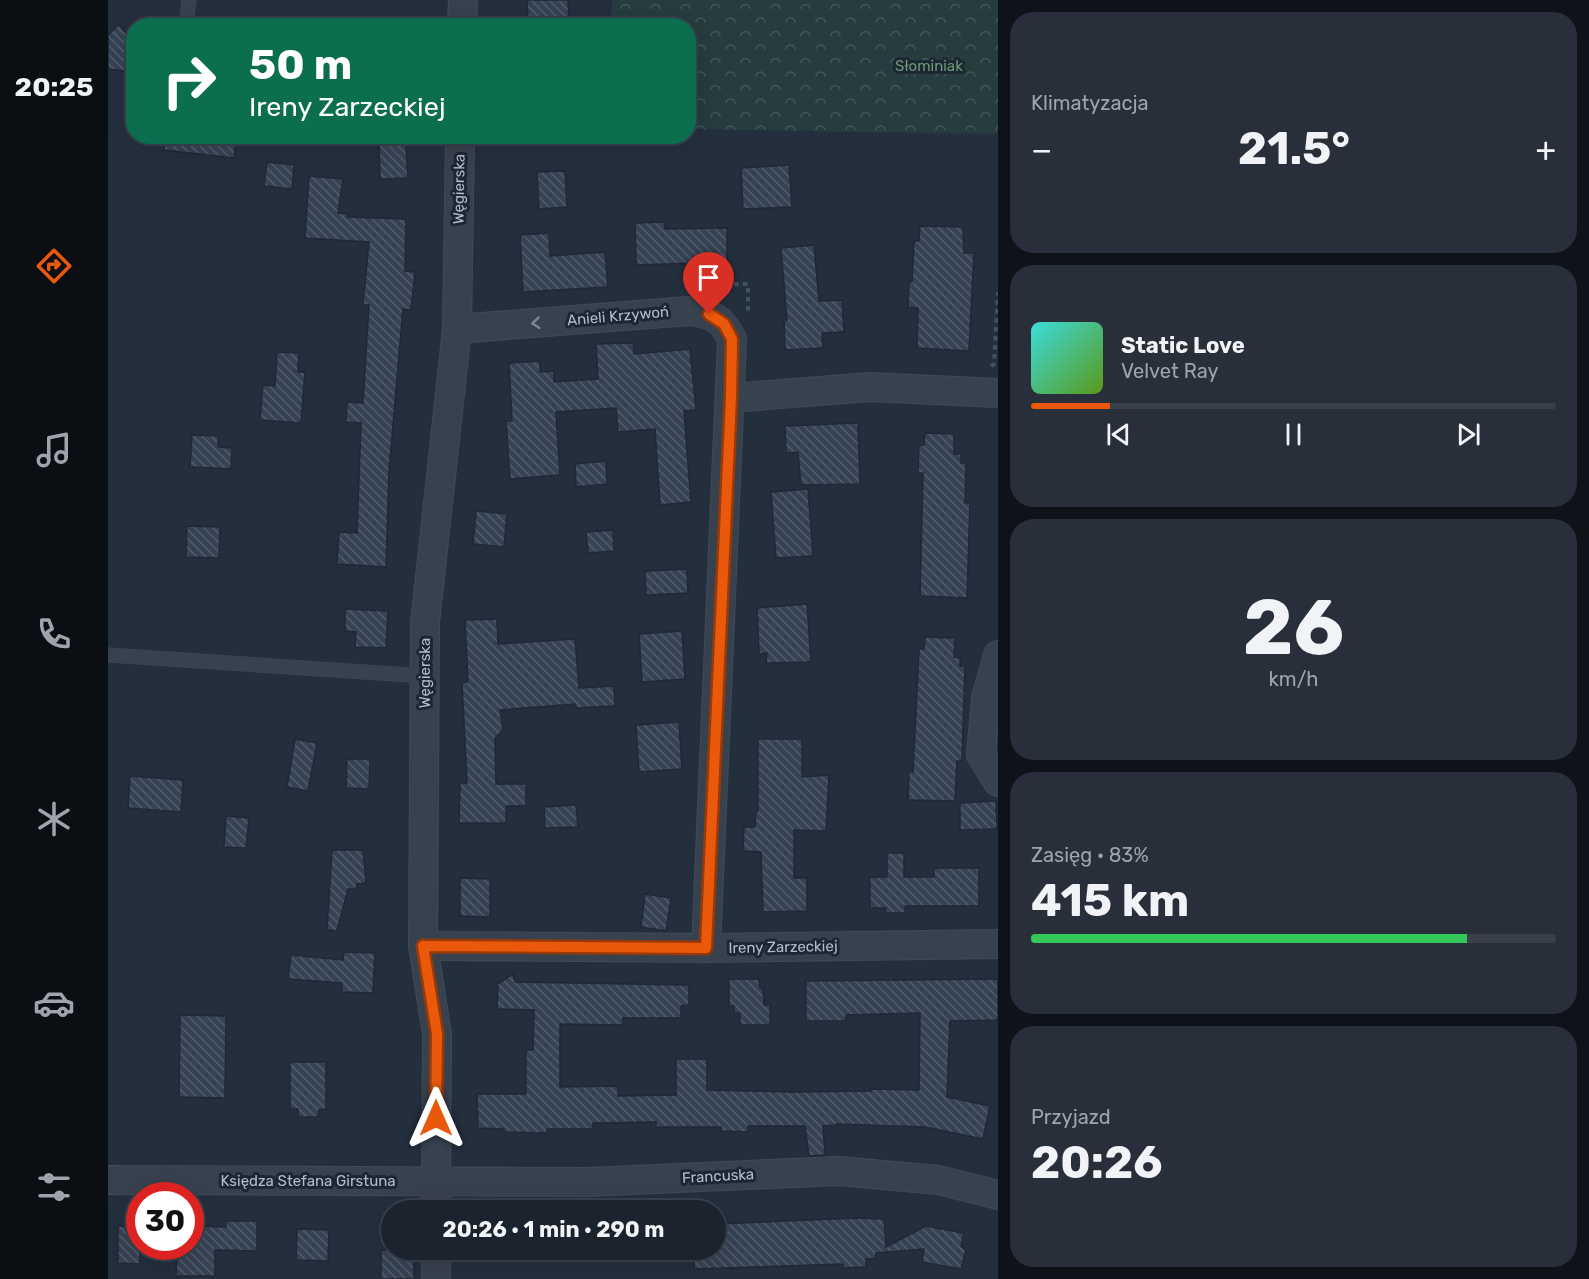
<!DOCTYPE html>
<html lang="pl">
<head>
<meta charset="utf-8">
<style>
  :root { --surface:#1b232e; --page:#282f3a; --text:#f1f3f6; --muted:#a0a4aa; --line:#39404a; --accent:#ea580c }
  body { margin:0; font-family:Rubik,sans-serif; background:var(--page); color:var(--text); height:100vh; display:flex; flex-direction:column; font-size:22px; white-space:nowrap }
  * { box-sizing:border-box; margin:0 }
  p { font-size:20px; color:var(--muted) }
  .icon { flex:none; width:33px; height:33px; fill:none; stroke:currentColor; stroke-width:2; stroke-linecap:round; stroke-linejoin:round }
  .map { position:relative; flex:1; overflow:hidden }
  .drawer { display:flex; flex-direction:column; gap:12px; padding:12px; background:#0f1319; width:591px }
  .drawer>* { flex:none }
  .hud { position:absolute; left:18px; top:18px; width:570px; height:126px; border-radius:24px; box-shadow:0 6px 24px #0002,0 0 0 2px var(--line); background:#0b6e4f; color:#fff; overflow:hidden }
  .speed { position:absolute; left:18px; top:1182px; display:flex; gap:12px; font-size:30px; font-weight:700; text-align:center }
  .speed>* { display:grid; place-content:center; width:78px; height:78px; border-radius:50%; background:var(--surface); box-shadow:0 6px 24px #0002,0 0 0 2px var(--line); line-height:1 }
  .speed .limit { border:9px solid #d22; background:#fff; color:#111 }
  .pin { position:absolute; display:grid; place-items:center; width:51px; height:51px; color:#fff; margin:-62px -26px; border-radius:50% 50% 50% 0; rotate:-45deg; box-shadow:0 0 6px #0007 }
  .pin .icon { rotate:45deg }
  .me { position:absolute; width:66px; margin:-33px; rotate:0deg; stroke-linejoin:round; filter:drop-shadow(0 0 4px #0008) }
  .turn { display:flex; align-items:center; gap:21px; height:126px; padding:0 24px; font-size:27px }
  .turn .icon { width:78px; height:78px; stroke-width:2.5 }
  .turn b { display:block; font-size:42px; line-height:51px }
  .big { font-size:45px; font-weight:700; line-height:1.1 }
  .drawer .widget { flex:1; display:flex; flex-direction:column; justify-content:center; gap:9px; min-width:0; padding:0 21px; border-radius:24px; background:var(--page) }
  .drawer .dial { align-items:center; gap:0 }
  .dial b { font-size:78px; line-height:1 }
  .song { display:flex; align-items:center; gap:18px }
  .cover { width:72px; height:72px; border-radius:9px; background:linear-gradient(135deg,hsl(180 70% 55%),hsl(90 70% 35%)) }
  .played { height:6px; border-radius:3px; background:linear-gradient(90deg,var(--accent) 15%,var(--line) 15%) }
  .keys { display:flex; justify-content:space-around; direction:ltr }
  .heat { display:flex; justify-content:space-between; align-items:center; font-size:33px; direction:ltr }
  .charge { height:9px; border-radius:4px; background:linear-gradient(90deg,#34c759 83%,var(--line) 0) }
  .trip { position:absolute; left:273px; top:1200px; width:345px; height:60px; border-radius:30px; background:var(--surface); box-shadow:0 6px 24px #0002,0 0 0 2px var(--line); font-weight:700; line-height:60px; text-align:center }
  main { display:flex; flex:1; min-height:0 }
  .tab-bar { display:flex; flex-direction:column; width:108px; justify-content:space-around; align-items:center; background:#0b0e12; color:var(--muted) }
  .tab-bar .icon { width:42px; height:42px }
  .tab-bar .on { color:var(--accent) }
  .tab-bar b { font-size:27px; color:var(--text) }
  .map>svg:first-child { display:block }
  .forest { fill:url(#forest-crowns) }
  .building { fill:url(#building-back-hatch); stroke:#1f2835; stroke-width:1.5 }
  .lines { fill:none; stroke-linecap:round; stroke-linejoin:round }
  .service-casing { stroke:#414a57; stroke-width:15 }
  .minor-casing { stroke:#414a57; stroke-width:30 }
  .path { stroke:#3f5557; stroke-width:4; stroke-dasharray:4.5 4.5; stroke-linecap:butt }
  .service { stroke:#38414e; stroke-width:14 }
  .minor { stroke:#38414e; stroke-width:28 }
  .oneway { stroke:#7c8592 }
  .route-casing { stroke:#983908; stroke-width:15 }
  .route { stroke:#ea580c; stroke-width:10 }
  .labels { text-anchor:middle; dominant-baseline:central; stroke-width:6; stroke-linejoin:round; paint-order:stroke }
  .park-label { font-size:15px; fill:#6b9a76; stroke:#1d2633 }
  .street-label { font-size:15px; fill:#b4bcc9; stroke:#1d2633 }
</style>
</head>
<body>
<main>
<nav class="tab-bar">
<b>20:25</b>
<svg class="icon on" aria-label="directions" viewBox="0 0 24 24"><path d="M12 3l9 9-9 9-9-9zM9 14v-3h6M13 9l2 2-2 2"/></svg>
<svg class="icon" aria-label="music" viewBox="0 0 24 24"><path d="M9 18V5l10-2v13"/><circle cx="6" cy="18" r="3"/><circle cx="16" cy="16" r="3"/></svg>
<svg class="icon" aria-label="phone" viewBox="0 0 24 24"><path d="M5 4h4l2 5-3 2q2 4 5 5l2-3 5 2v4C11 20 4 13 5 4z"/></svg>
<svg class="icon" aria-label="climate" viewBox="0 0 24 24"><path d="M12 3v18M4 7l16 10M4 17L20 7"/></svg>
<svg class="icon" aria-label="car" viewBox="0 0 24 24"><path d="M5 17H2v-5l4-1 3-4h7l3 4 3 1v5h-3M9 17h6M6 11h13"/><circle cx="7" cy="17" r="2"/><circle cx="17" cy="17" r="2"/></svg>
<svg class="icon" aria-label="filters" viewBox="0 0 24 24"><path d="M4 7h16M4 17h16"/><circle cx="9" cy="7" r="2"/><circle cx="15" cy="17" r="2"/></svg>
</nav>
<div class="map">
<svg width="890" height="1279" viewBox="0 0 890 1279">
  <defs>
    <pattern id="forest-crowns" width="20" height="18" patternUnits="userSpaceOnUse" patternTransform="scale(1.5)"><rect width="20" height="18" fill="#263c3f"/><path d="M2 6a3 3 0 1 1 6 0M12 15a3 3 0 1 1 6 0" fill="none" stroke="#435659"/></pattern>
    <pattern id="building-back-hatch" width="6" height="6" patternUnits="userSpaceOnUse" patternTransform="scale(1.5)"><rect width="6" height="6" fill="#364354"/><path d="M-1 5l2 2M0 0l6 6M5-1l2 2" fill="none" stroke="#515c6b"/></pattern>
  </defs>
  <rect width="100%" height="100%" fill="#242f3e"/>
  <polygon class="forest" points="504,0 890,0 890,134 581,129 580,26 503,25"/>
  <g class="building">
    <polygon points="419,0 460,0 461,22 420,23"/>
    <polygon points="11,24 17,32 26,33 26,72 0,69 0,35"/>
    <polygon points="57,136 129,136 126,158 56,150"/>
    <polygon points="298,144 300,178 272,179 271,145"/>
    <polygon points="159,162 186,165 184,189 156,186"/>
    <polygon points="681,165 684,207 635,209 633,168"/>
    <polygon points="457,171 459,207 431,209 429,172"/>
    <polygon points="201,176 235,179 230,213 240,214 239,217 298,219 297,271 307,272 303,310 295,309 281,472 278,567 229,564 231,532 249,533 253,423 238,422 239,402 255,403 261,305 255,305 261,242 197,238"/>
    <polygon points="556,222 557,229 619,228 619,262 528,265 527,223"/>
    <polygon points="812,226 855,227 856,253 866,253 861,351 809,348 810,308 800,307 801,281 804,282 806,241 811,241"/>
    <polygon points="441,233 442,256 497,252 500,287 415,292 412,235"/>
    <polygon points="706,245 711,301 734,300 736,332 714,333 715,348 677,350 676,320 679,320 673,248"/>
    <polygon points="525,343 526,354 582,349 588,410 576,411 583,502 552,505 547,429 510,432 508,408 448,412 452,475 402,479 398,421 404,421 401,363 432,361 432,372 446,371 446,382 490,379 488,344"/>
    <polygon points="169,352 191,353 190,372 197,372 193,423 152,420 155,385 167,386"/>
    <polygon points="750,423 752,484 693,485 690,452 678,453 677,426"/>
    <polygon points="817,433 846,434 846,454 853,454 853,463 858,463 857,503 862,503 859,598 812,596 815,473 810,473 811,445 816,445"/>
    <polygon points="84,435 110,436 110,447 124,448 123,469 82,467"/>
    <polygon points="498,461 499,484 468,487 467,464"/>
    <polygon points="700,489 705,556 668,558 663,492"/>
    <polygon points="368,511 399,514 396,547 365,544"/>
    <polygon points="79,526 112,527 111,558 78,557"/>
    <polygon points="505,530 506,551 480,553 478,532"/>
    <polygon points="579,569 580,593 538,595 537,571"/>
    <polygon points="699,604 703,662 658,663 659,653 651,654 649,608"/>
    <polygon points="237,609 280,611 278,648 247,647 248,632 237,631"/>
    <polygon points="389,619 390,644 467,639 471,688 506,686 507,706 468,708 467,704 392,710 395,730 387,738 388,784 418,784 418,806 398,806 398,823 351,823 352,783 359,783 354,682 360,682 357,620"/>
    <polygon points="574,631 577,679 534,682 531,634"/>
    <polygon points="817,637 847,638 846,657 852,658 852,666 857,666 854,761 849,761 847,801 800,800 801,771 805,772 811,649 816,649"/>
    <polygon points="571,722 574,769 531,772 528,725"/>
    <polygon points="187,739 209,743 200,791 179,787"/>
    <polygon points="650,739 694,739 694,777 721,775 718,831 686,830 686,878 699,878 699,911 655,912 653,852 635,851 636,827 647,827 648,811 650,811"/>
    <polygon points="239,759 262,759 261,789 238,788"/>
    <polygon points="22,776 75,780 73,812 20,808"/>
    <polygon points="888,801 889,829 852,830 852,803"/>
    <polygon points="468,805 470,827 437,828 436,807"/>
    <polygon points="118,816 141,818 138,848 116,847"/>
    <polygon points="224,850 255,850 258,883 249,884 248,889 240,889 229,931 219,930"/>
    <polygon points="779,853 796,853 796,877 826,877 826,868 871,868 871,906 797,906 797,913 777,913 778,908 762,908 762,877 779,877"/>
    <polygon points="352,878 382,879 382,917 352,916"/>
    <polygon points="537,894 563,898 558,931 533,927"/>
    <polygon points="236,952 267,953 265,993 234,992 234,983 180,979 183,955 235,960"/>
    <polygon points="405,974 407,982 581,985 581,1005 573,1006 573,1018 515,1018 515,1025 452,1024 452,1087 510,1086 510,1096 568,1095 568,1059 599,1059 599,1090 685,1092 763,1091 763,1089 811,1090 812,1013 738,1015 738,1021 698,1021 698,981 890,979 890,1020 842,1021 839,1097 882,1106 875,1139 817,1127 728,1124 728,1125 715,1126 717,1155 701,1156 697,1126 640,1126 640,1132 613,1131 613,1127 548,1127 548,1122 485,1123 485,1129 439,1129 439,1133 396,1132 396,1129 370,1128 369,1094 418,1094 418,1050 425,1050 426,1010 389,1009 390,984"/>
    <polygon points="621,979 651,979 652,988 655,988 656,1005 662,1005 662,1025 632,1025 632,1013 626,1013 626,1006 621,1006"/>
    <polygon points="72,1015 118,1016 117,1098 71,1097"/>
    <polygon points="182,1062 218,1062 218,1109 211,1110 210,1117 190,1117 190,1109 182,1109"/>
    <polygon points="749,1218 776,1219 778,1247 818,1226 856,1233 853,1246 858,1250 853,1269 814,1262 816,1249 768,1253 768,1258 758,1259 758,1267 735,1268 735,1264 586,1269 586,1250 608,1250 608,1224"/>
    <polygon points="118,1221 149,1221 149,1251 107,1250 107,1276 68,1276 69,1246 82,1246 82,1226 118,1227"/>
    <polygon points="10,1226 32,1226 32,1264 10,1263"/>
    <polygon points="189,1229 221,1230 220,1261 188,1260"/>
    <rect x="273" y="1250" width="33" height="29"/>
  </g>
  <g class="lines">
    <defs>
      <g id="service">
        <polyline points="78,26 81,0"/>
        <polyline points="0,655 317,676"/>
      </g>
      <g id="minor">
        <polyline points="354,26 355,0"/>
        <path d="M349,329L581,311C604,314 613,317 624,339L598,948"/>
        <polyline points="623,398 762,387 890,393"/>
        <polyline points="890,655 878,698 873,755 890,782"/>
        <polyline points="315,946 598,948 890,944"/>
        <polyline points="0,1180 481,1182 731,1171 830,1180 890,1195"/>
        <polyline points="328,1210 329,1034 315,946 317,623 349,329 352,136"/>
        <polyline points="328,1250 328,1279"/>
      </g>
    </defs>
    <use href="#service" class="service-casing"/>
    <use href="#minor" class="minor-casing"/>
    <g class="path">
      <polyline points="599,285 640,284 640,314"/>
      <polyline points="883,366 886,364 890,292"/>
    </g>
    <use href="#service" class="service"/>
    <use href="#minor" class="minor"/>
  </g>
  <defs><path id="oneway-chevron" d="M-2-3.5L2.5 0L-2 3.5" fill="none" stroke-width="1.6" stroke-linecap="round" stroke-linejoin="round" transform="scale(1.5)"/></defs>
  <use class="oneway" href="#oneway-chevron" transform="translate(428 323) rotate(175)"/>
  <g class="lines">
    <defs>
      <polyline id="route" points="328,1118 329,1034 315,946 598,948 623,398 624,339 616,324 601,314"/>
    </defs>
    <use href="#route" class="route-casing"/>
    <use href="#route" class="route"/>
  </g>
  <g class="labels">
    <g class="park-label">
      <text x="821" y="66">Słominiak</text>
    </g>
    <g class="street-label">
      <text transform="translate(351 189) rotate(-89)">Węgierska</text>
      <text transform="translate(510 316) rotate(-5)">Anieli Krzywoń</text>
      <text transform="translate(317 673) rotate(-90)">Węgierska</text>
      <text transform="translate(675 947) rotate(-1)">Ireny Zarzeckiej</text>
      <text transform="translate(610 1176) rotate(-3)">Francuska</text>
      <text x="200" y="1181">Księdza Stefana Girstuna</text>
    </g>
  </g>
</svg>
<div class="speed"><div class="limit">30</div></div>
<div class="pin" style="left:601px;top:314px;background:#d93025"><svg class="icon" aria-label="arrive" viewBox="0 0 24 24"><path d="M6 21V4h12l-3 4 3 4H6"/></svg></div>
<svg class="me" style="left:328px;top:1118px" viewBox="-20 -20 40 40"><path d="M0-17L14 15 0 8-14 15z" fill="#ea580c" stroke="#fff" stroke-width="4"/></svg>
<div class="trip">20:26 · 1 min · 290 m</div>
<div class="hud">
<div class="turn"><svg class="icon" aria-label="right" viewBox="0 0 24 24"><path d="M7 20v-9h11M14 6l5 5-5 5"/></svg><div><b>50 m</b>Ireny Zarzeckiej</div></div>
</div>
</div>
<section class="drawer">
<div class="widget"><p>Klimatyzacja</p>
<div class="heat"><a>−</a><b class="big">21.5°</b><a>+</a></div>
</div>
<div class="widget">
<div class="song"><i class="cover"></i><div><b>Static Love</b><p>Velvet Ray</p></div></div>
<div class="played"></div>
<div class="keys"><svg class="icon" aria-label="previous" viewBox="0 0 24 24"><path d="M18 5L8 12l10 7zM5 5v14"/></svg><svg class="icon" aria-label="pause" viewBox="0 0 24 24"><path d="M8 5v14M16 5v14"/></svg><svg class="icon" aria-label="next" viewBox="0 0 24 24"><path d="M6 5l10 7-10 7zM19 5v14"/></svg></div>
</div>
<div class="widget dial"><b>26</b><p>km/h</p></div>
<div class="widget"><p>Zasięg · 83%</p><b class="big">415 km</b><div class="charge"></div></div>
<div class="widget"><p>Przyjazd</p><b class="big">20:26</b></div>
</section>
</main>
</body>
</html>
